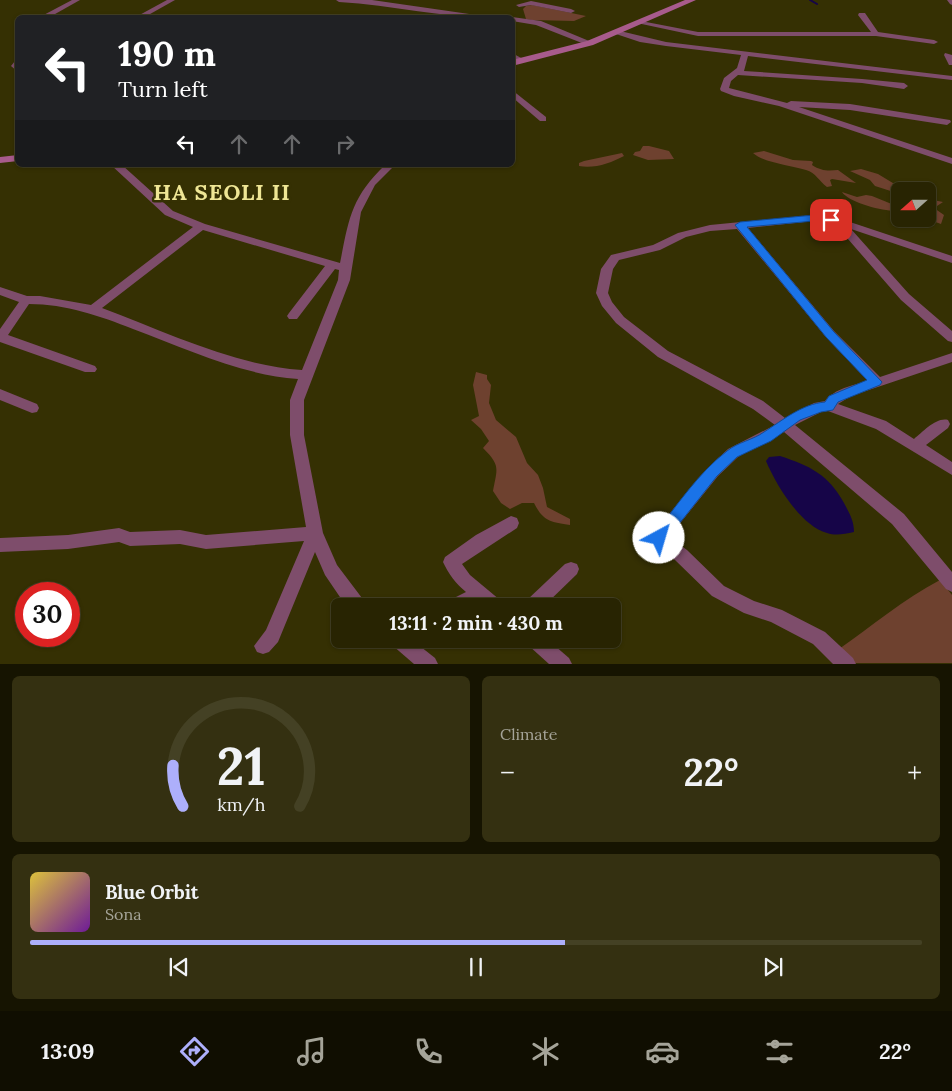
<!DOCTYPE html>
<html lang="en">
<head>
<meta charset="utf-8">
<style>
  :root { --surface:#282402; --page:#343011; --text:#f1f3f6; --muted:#a5a499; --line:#444124; --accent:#adaffb }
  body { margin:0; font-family:Lora,serif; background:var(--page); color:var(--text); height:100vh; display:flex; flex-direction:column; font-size:19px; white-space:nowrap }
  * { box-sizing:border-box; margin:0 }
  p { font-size:16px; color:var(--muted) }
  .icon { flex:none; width:28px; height:28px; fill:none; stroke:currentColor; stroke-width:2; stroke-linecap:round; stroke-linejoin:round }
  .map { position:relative; height:664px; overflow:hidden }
  .drawer { display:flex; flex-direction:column; gap:12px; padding:12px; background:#161401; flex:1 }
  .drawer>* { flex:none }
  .hud { position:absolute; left:15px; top:15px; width:500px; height:152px; border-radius:8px; box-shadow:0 1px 4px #0004,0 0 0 1px var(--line); background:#202124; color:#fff; overflow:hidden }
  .needle { width:32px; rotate:249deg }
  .fabs { position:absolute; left:891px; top:182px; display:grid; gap:10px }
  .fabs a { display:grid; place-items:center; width:45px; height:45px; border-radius:8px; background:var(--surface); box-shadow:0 1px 4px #0004,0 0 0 1px var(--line); font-size:25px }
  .speed { position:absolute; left:15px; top:582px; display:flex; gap:10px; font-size:25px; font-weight:700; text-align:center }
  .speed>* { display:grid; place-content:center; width:65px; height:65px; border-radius:50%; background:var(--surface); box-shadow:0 1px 4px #0004,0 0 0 1px var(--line); line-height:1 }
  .speed .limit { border:8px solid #d22; background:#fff; color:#111 }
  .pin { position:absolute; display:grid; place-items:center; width:42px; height:42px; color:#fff; margin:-21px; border-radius:10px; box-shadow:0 2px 8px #0006 }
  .me { position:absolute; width:55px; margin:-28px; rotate:39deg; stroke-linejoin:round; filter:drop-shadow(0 0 4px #0008) }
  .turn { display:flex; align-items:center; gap:18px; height:105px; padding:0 20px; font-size:22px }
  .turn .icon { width:65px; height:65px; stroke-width:2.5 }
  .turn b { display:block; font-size:35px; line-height:42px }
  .lanes { display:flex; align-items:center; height:48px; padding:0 20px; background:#0003; justify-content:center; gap:25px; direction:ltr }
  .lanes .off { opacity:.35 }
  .big { font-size:38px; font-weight:700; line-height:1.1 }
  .drawer .tile { flex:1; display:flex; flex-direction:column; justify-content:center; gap:8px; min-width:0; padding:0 18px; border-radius:8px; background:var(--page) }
  .drawer .dial { align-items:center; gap:0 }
  .dial svg { height:130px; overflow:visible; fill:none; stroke:var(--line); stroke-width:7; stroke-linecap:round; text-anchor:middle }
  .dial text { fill:var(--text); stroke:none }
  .song { display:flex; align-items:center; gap:15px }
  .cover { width:60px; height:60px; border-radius:8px; background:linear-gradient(135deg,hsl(50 70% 55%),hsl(280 70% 35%)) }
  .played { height:5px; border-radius:2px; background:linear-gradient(90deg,var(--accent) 60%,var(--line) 60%) }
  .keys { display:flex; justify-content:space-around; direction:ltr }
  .heat { display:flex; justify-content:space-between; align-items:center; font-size:28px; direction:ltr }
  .drawer .tiles { flex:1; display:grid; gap:12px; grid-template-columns:1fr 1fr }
  .tile:last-child { grid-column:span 2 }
  .trip { position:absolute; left:331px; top:598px; width:290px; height:50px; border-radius:8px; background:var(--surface); box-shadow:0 1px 4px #0004,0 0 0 1px var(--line); font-weight:700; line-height:50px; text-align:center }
  .dock { display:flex; height:80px; justify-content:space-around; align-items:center; background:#100e01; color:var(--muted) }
  .dock .icon { width:35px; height:35px }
  .dock .current { color:var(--accent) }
  .dock b { font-size:22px; color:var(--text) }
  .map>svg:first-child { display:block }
  .green { fill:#6e412f }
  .water { fill:#160548 }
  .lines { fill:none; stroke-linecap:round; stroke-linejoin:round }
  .stream { stroke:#160548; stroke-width:2 }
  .minor { fill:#7e4d6b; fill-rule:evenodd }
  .secondary { fill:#a85b8c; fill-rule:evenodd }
  .route { fill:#1a73e8; stroke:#114b97 }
  .labels { text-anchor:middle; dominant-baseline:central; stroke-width:5; stroke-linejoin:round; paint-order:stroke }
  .district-label { font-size:22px; font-weight:bold; letter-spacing:1px; fill:#efe695; stroke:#353003 }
</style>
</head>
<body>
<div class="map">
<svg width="952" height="664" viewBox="0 0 952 664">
  <rect width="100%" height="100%" fill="#353003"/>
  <g class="green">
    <polygon points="532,5 586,16 574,21 532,20 526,19 523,9 526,6"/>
    <polygon points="643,146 649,146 669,151 674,159 648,160 633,155 635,152 640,151"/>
    <path d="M764,151L793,160L811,161L813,162L812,165C821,171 828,171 838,170L856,183L832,179L830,180L832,186L827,187C819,181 816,173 806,170C791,165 764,163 753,153Z"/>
    <path d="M622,153L624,156C611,163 594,169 579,166V163L584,161Z"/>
    <polygon points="861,169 878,174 906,191 900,191 900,194 875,186 870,180 850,171"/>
    <path d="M842,192L857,197L866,195L872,196L899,207L897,210C886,213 848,202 842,192Z"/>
    <polygon points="928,199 943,202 934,208 944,215 941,224 927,219"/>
    <path d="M476,372L487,375V379L491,385L489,403L496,420L516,437L527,463L538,475L543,488L547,507L570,519V525C550,522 543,521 534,503H522L510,509L501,503L493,491C497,468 501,466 483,448L489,441L481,429L471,420L479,416L473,385Z"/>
    <path d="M940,580L952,595V663H854L839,649C872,626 904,599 940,580Z"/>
  </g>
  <path class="water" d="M780,456C810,466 828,474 844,503C849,513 854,520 854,532C844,534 836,536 827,533C801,526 776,485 766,461L769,457Z"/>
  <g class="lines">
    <polyline class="stream" points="810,0 817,4"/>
    <g class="minor">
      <polygon points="72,0 80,0 48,18 38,18"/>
      <polygon points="167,0 175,0 143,18 134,18"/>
      <path d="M336,0H372L497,18C444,18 392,5 339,2Z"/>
      <polygon points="947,0 952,0 952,5 950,4"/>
      <polygon points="531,1 571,9 575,11 571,13 531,5 519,7 516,5"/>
      <polygon points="859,13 865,13 878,32 934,40 938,42 934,44 876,36 698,36 637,23 641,21 698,32 871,32 858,15"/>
      <polygon points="512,17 541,21 594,43 587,45 536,25 512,21 512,18 509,18"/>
      <polygon points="616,30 666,42 952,76 952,80 748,56 744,71 862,79 904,83 908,86 904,89 862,83 738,75 731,81 729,88 787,103 791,101 850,104 950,120 951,122 947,125 850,110 799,107 952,158 952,164 779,106 734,96 721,91 720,89 724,78 737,68 741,55 666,46 640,42 616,34"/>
      <polygon points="512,53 523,59 523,63 517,63 512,59"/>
      <polygon points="945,53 952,55 952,65 949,65 944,55"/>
      <polygon points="15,61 18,61 18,72 11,66"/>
      <polygon points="512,90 546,117 546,121 540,121 512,97"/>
      <path d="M111,165H122L173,211L205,224L340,263C349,218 351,198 385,165H395L375,185L361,212L350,280L304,400V435L323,533L337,565L368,606H347L344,603L325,575L315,552L278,642L269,652L263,654L257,652L254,646L266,630L304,541L206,549L180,544L130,546L119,542L68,549L0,552V538L68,535L119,528L130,532L180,530L206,535L306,527L290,435V400L298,379C241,375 187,349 133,329C100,316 66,304 29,304L8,335L95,366L97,369L95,372H85L0,342V329L19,302L0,295V287L27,296H40L91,305L193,227L165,215ZM203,230L325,266L289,313L287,316L289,319H297L335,269L339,270L338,280L302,370C232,365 167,332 102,308Z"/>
      <path d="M814,215L850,222L952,256V263L851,229L909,294L952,331V342L948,341L901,300L841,231L840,226L814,221L748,228L834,331L880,377L952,353V362L851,396L838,404L886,421L914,439C923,432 936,417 948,420L950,424L948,428L926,445L952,462V475L876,429L828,411L821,412L795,425L904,514L952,572V592L946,589L892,524L784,432L738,457L718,476L669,537L687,550L724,586L754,601L782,610L825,632L853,658L856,664H833L813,644L771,622L744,613L712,596L675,560L653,543L651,538L653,533L708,468L728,449L775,425L753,409L658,357L616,323L602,306L596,293L601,269L611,255L653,245L678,233L710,225ZM737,229L826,337L868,381C853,385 834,389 825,401L814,403L785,418L763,401L668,351L624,317L612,302L608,293L613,269L619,260L660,250L686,237L710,231Z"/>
      <polygon points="0,389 37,404 39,408 37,412 32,413 0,400"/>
      <path d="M511,516L517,518L519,523L517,528L462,564L470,575L500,600L502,606H482L478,603L472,606H448L450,600L466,592C456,584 448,573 443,562L445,557L476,535Z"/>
      <polygon points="571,562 577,564 579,569 577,574 544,606 525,606 527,600 565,564"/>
      <polygon points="389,639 411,639 435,658 438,664 414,664 392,645"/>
      <polygon points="525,639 547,639 569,658 572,664 549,664 528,645"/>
    </g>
    <g class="secondary">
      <polygon points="685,0 696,0 593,45 512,66 512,60 587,41"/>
      <polygon points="18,155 18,161 0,163 0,157"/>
    </g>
  </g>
  <path class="route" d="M814,215L835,218L836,220L831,223L814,221L747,227L834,332L882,382L880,385L838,402L833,410L821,412L800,420L771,441L737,457L717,476L664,543L659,544L654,543L652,538L654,534C677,506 698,473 727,451C738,442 753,440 764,432C783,420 802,404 825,402L829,396L867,380L826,337L735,225L740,222Z"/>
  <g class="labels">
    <g class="district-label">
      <text x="222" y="192">HA SEOLI II</text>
    </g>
  </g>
</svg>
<div class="fabs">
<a><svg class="needle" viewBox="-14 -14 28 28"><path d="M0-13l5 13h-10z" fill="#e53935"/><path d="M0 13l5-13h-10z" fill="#a5a499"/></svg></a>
</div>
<div class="speed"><div class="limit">30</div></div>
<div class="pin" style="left:831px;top:220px;background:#d93025"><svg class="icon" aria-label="arrive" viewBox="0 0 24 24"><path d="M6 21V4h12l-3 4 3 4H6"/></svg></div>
<svg class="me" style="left:659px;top:538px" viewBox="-20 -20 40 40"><circle r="19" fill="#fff"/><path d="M0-13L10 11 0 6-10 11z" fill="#1a73e8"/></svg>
<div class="trip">13:11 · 2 min · 430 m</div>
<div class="hud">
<div class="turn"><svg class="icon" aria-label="left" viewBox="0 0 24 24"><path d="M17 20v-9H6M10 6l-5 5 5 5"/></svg><div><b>190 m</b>Turn left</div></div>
<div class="lanes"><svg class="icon" aria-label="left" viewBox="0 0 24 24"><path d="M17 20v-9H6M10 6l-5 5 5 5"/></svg><svg class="icon off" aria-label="ahead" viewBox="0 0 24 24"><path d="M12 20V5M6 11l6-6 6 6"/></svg><svg class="icon off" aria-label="ahead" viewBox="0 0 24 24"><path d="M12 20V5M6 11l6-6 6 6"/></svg><svg class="icon off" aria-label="right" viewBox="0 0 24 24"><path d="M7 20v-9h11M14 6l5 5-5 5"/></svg></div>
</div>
</div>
<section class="drawer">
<div class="tiles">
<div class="tile dial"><svg viewBox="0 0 100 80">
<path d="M14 69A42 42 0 1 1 86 69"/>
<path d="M14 69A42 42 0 0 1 8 44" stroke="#adaffb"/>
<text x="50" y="56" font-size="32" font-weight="700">21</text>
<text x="50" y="72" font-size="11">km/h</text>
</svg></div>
<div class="tile"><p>Climate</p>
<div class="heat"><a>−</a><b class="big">22°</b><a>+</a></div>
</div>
<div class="tile">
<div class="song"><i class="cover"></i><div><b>Blue Orbit</b><p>Sona</p></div></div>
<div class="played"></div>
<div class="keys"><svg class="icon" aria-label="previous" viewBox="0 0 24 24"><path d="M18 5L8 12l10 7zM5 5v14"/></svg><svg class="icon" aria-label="pause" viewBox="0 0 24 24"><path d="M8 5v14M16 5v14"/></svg><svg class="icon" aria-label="next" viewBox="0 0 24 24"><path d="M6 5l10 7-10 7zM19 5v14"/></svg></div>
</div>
</div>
</section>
<nav class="dock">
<b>13:09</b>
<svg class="icon current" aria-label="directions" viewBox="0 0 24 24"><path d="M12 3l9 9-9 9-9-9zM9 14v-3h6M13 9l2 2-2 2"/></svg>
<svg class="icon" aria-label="music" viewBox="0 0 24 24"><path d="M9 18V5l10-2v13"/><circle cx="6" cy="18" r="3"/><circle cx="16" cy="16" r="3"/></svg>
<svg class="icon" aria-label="phone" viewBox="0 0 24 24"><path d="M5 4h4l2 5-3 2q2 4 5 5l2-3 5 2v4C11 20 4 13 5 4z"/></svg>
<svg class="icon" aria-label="climate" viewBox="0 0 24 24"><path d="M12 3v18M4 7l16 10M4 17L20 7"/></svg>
<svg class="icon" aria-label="car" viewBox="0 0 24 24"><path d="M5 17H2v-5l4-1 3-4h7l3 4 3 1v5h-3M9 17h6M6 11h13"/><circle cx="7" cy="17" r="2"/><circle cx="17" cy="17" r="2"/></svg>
<svg class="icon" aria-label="filters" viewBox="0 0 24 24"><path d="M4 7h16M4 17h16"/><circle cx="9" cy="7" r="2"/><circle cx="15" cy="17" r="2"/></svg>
<b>22°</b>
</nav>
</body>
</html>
